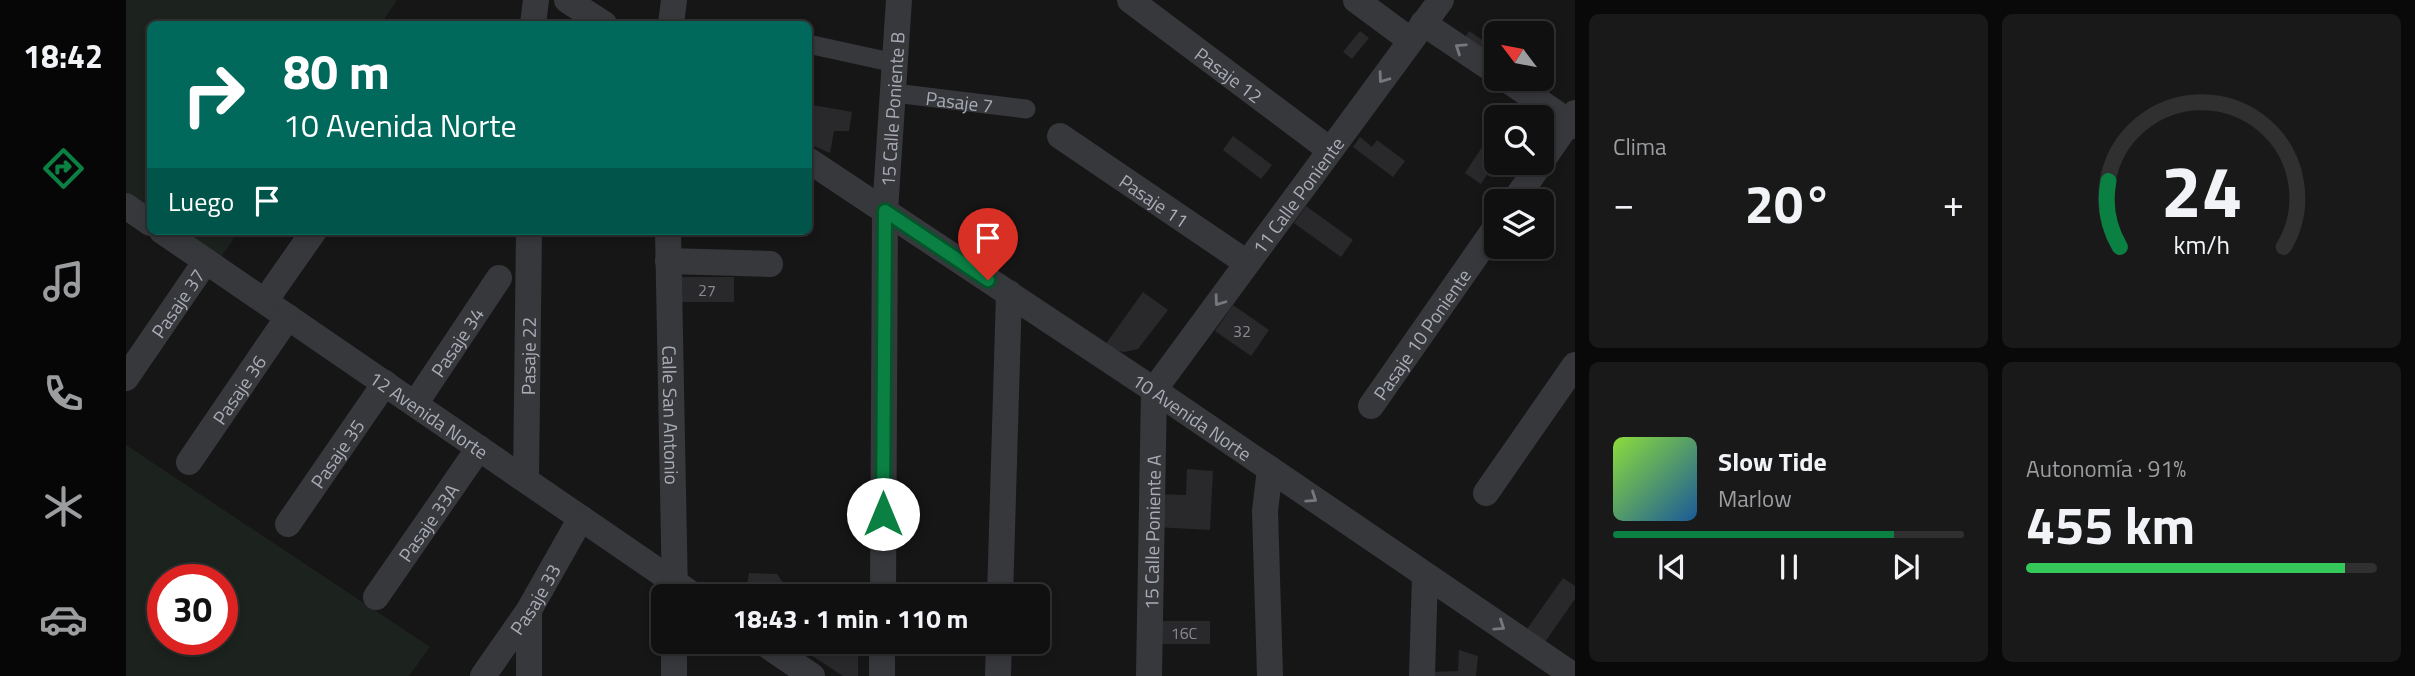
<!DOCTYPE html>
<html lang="es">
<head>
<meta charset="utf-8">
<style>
  :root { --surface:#101011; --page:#19191a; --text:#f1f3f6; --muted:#9c9d9f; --line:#303031; --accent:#0b8043 }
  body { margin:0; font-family:"Titillium Web",sans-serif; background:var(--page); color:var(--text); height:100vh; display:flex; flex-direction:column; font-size:26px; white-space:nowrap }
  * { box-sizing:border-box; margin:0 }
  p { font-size:23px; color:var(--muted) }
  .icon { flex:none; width:38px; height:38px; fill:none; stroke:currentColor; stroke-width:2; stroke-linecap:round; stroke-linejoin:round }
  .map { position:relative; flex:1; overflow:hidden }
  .drawer { display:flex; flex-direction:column; gap:14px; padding:14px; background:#090909; width:840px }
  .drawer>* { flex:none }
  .guide { position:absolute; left:21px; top:21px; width:665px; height:214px; border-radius:10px; box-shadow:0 4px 10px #0003,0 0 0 2px var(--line); background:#00695c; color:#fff; overflow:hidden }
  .needle { width:46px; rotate:302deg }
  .buttons { position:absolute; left:1358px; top:21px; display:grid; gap:14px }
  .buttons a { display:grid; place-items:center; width:70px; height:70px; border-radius:10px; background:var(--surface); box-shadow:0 4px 10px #0003,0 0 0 2px var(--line); font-size:35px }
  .speed { position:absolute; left:21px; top:564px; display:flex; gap:14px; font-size:35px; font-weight:700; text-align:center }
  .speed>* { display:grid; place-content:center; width:91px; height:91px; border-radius:50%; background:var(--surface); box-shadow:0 4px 10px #0003,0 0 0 2px var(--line); line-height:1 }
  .speed .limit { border:10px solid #d22; background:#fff; color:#111 }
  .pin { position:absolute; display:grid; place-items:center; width:60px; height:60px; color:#fff; margin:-72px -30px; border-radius:50% 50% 50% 0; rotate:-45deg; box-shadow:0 0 7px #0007 }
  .pin .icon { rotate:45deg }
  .me { position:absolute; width:77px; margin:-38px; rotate:0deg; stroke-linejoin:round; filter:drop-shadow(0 0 5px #0008) }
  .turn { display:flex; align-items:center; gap:24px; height:147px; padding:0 21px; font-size:32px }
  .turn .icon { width:91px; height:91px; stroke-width:2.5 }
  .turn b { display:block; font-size:49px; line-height:60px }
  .then { display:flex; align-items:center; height:66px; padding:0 21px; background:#0003; gap:14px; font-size:26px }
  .big { font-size:52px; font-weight:700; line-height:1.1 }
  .drawer .tile { flex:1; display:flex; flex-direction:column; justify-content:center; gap:10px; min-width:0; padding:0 24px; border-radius:10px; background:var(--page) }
  .drawer .dial { align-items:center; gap:0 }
  .dial svg { height:182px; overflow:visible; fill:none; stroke:var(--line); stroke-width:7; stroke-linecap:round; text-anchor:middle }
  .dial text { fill:var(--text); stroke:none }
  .song { display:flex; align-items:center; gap:21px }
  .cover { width:84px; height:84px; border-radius:10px; background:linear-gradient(135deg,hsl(90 70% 55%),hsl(210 70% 35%)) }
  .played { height:7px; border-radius:4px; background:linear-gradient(90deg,var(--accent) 80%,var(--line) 80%) }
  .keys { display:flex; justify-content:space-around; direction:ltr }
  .heat { display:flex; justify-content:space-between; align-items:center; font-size:38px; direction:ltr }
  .charge { height:10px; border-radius:5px; background:linear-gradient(90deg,#34c759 91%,var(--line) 0) }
  .drawer .tiles { flex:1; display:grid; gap:14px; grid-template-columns:repeat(2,1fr) }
  .trip { position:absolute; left:525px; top:584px; width:399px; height:70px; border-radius:10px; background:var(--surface); box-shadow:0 4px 10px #0003,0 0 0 2px var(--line); font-weight:700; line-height:70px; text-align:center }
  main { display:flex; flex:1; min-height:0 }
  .tabs { display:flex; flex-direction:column; width:126px; justify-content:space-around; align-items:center; background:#060607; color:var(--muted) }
  .tabs .icon { width:49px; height:49px }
  .tabs .current { color:var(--accent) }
  .tabs b { font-size:32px; color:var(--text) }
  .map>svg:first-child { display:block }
  .green { fill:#1c221d; fill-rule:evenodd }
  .building { fill:#29292b }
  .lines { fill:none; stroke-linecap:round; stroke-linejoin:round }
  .pedestrian { stroke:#37383c; stroke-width:19 }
  .minor { stroke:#37383c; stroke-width:26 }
  .oneway { stroke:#76787f }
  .route-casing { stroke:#07532c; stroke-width:18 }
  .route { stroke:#0b8043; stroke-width:12 }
  .labels { text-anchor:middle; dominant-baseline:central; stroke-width:7; stroke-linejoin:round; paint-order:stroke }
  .number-label { font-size:16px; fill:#888a92 }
  .street-label { font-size:19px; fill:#a9acb6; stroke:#111112 }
</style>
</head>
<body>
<main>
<nav class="tabs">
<b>18:42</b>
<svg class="icon current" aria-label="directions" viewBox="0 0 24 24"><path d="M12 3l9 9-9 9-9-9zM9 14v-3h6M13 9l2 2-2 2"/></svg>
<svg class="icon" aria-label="music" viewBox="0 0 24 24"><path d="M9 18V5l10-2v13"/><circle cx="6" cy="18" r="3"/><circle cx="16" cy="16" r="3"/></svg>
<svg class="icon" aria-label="phone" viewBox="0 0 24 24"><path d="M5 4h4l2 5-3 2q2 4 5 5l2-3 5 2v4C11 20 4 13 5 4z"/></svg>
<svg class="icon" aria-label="climate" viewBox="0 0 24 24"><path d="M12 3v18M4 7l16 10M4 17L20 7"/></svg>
<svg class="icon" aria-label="car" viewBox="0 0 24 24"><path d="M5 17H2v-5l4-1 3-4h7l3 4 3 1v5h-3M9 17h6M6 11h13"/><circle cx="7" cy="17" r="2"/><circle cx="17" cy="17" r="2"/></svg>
</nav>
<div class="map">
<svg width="1449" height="676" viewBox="0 0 1449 676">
  <rect width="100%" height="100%" fill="#161617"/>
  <g class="green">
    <polygon points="0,0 271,0 255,24 24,24 24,209 0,192"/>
    <polygon points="57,231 113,231 95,257"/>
    <path d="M0,445L304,647L283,676H0ZM37,579H96V639H37Z"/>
  </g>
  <g class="building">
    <polygon points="1234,31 1243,38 1226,59 1217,52"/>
    <polygon points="1343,31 1361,43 1354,54 1336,42"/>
    <polygon points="687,105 726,112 723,131 708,131 704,153 683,144"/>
    <polygon points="1370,126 1370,161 1355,184 1339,173"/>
    <polygon points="1107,136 1146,165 1135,179 1097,150"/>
    <polygon points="1234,137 1246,147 1251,140 1279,161 1267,177 1227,147"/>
    <polygon points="1180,206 1227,240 1215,257 1168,223"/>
    <polygon points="555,277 608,277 608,302 554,302"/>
    <polygon points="1017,292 1042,310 1012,349 998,352 986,350 979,345"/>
    <polygon points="1107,305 1143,330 1125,356 1089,331"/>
    <polygon points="1061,469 1087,471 1084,530 1028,527 1030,494 1060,495"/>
    <polygon points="623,573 651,574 667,597 619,597"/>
    <polygon points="1437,578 1449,586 1449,599 1419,642 1401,629"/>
    <polygon points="1033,621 1084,621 1084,644 1032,644"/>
    <polygon points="665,642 732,642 732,676 717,676"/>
    <polygon points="1333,650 1352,656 1350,676 1302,676 1302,672 1332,671"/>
  </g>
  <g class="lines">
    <g class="pedestrian">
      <polyline points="682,44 769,63"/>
      <path id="s1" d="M768,93L900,109"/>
    </g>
    <g class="minor">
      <polyline points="441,0 478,24"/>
      <path id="s2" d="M1004,0L1204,150"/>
      <polyline points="1230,0 1284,40"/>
      <polyline points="1297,23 1370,72"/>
      <polyline points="407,24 410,0"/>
      <polyline points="545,24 548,0"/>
      <polyline points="1380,79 1449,126"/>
      <path id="s3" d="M934,136L1121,263"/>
      <path id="s4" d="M682,160L1028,390L1448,676"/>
      <polyline points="1416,161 1449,113"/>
      <polyline points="1388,201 1415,163"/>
      <polyline points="0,206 24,223"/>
      <path id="s5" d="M36,231L570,597"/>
      <path id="s6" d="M542,231L549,595"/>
      <polyline points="542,261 644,264"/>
      <polyline points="139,301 188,231"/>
      <path id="s7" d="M0,378L80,261"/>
      <path id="s8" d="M1028,390L1315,0"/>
      <path id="s9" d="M289,404L373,278"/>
      <path id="s10" d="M1245,406L1370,227"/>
      <path id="s11" d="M63,462L162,317"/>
      <path id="s12" d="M400,480L403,231"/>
      <polyline points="1360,493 1449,365"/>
      <path id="s13" d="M162,524L259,383"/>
      <path id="s14" d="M250,597L353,448"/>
      <path id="s15" d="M757,597L759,211L773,0"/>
      <polyline points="874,597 883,293"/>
      <polyline points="403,610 403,676"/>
      <polyline points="636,642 686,676"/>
      <path id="s16" d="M357,676L403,610L455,518"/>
      <polyline points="548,676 548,642"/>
      <polyline points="756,676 756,642"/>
      <polyline points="872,676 873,642"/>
      <path id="s17" d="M1023,676L1028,390"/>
      <polyline points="1144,676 1139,511 1144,469"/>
      <polyline points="1296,676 1299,575"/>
    </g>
  </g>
  <defs><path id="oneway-chevron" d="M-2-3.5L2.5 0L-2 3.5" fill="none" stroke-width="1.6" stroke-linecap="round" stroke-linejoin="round" transform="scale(1.75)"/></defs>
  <g class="oneway">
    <use href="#oneway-chevron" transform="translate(1334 48) rotate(-146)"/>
    <use href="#oneway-chevron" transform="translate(1257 78) rotate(126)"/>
    <use href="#oneway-chevron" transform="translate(1093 301) rotate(126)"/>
    <use href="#oneway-chevron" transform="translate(1186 498) rotate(34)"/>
    <use href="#oneway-chevron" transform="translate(1374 626) rotate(34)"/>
  </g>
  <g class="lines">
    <defs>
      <polyline id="route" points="757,514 759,211 862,280"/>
    </defs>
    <use href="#route" class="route-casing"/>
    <use href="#route" class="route"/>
  </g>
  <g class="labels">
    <g class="number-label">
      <text x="581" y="290">27</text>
      <text x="1116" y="331">32</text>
      <text x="1058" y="633">16C</text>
    </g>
    <g class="street-label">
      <text stroke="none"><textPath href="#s2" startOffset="124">Pasaje 12</textPath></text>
      <text stroke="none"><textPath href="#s1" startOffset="66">Pasaje 7</textPath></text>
      <text stroke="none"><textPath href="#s15" startOffset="488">15 Calle Poniente B</textPath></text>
      <text stroke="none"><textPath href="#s8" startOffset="242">11 Calle Poniente</textPath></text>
      <text stroke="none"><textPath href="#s3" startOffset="114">Pasaje 11</textPath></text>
      <text stroke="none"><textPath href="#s7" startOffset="91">Pasaje 37</textPath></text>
      <text stroke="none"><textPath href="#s10" startOffset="88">Pasaje 10 Poniente</textPath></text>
      <text stroke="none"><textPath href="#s9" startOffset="75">Pasaje 34</textPath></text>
      <text stroke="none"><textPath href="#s12" startOffset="124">Pasaje 22</textPath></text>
      <text stroke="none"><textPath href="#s11" startOffset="88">Pasaje 36</textPath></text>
      <text stroke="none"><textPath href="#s5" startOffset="324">12 Avenida Norte</textPath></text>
      <text stroke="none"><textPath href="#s6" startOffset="184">Calle San Antonio</textPath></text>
      <text stroke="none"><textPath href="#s4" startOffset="462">10 Avenida Norte</textPath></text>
      <text stroke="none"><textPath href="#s13" startOffset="86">Pasaje 35</textPath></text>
      <text stroke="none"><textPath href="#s14" startOffset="91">Pasaje 33A</textPath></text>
      <text stroke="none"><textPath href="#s17" startOffset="144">15 Calle Poniente A</textPath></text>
      <text stroke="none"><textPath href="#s16" startOffset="93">Pasaje 33</textPath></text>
    </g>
  </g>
</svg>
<div class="buttons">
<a><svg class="needle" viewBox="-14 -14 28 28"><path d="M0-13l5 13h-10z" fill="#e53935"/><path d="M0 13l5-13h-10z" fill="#9c9d9f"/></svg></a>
<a><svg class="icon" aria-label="search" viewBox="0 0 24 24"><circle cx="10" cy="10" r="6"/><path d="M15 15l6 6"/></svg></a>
<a><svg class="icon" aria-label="layers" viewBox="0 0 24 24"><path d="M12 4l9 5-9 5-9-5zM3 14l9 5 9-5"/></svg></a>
</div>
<div class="speed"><div class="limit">30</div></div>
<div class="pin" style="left:862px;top:280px;background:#d93025"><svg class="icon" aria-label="arrive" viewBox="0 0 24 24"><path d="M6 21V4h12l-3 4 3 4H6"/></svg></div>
<svg class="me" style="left:757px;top:514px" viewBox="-20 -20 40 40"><circle r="19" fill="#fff"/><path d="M0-13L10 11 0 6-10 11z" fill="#0b8043"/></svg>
<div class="trip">18:43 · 1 min · 110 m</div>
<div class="guide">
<div class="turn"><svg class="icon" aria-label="right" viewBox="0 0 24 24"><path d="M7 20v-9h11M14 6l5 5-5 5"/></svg><div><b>80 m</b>10 Avenida Norte</div></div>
<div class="then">Luego<svg class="icon" aria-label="arrive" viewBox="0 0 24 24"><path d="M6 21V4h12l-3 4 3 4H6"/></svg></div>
</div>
</div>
<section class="drawer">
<div class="tiles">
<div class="tile"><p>Clima</p>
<div class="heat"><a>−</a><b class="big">20°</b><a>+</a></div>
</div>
<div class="tile dial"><svg viewBox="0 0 100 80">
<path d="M14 69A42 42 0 1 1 86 69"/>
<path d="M14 69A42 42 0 0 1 9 40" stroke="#0b8043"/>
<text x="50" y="56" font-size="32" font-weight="700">24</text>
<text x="50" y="72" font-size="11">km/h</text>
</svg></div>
<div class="tile">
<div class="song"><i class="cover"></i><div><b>Slow Tide</b><p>Marlow</p></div></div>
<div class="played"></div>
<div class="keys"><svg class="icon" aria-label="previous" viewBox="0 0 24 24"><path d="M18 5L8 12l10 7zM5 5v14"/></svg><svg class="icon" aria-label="pause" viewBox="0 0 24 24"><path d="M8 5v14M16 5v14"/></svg><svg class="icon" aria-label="next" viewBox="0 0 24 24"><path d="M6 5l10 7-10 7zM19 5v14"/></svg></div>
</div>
<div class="tile"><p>Autonomía · 91%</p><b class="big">455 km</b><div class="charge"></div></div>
</div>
</section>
</main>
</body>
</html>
